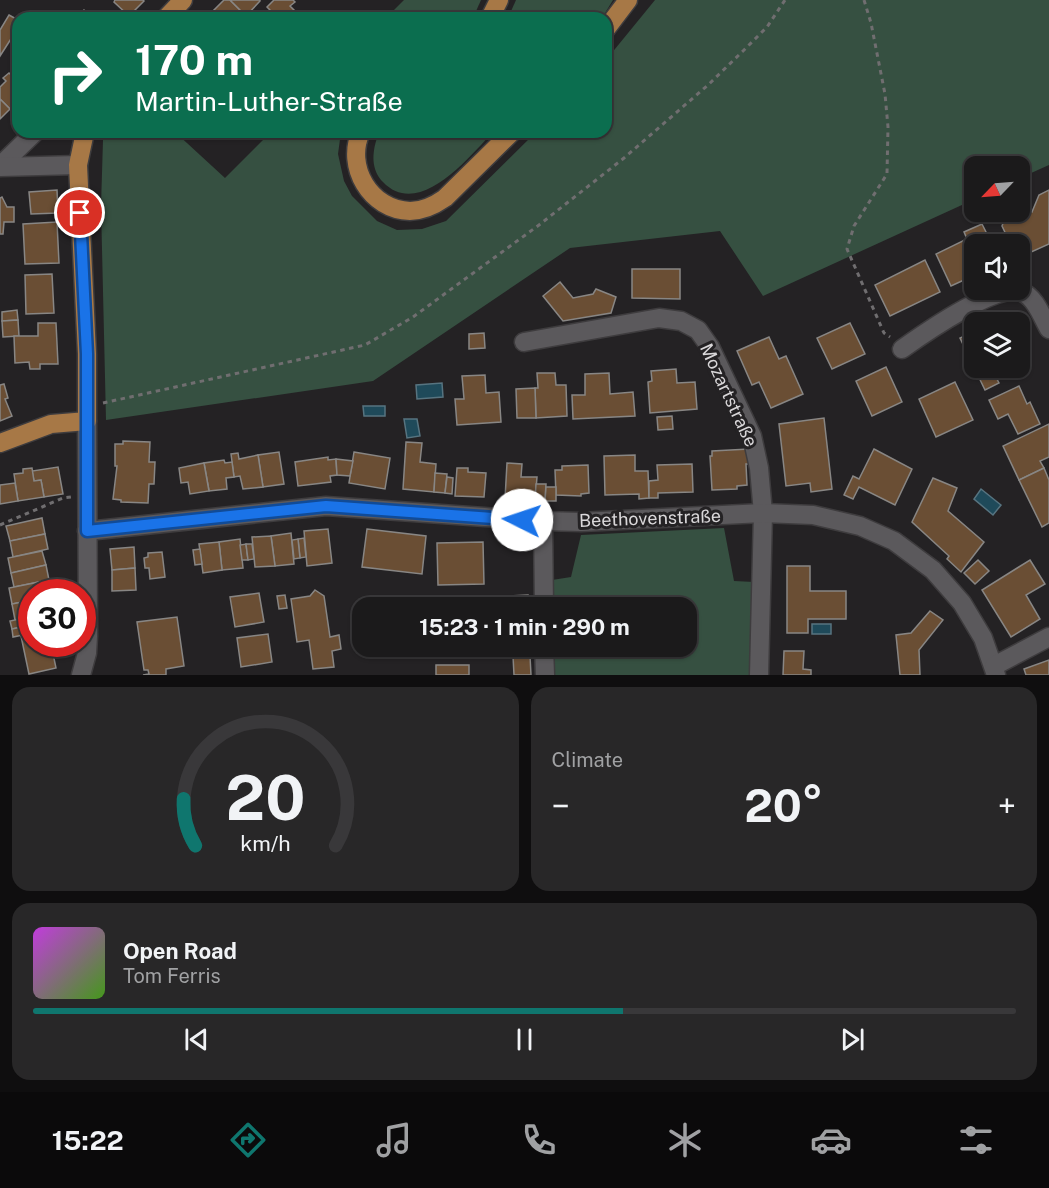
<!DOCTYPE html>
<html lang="en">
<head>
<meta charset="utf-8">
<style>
  :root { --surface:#1b1a1b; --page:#282728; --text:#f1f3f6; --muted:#a0a1a3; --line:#39383a; --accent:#0f766e }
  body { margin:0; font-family:"Public Sans",sans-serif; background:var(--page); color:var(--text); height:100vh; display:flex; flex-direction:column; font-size:22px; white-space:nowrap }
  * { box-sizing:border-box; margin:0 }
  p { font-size:20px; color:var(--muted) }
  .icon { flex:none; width:33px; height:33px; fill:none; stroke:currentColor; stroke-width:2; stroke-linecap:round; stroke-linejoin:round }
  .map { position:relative; height:675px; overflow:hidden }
  .panel { display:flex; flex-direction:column; gap:12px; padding:12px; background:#0f0e0f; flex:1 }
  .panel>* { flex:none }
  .top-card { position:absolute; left:12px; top:12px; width:600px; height:126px; border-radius:18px; box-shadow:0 2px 4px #0004,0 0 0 2px var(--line); background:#0b6e4f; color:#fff; overflow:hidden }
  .needle { width:39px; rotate:245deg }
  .controls { position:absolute; left:964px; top:156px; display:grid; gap:12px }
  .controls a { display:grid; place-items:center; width:66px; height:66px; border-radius:12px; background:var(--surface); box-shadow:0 2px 4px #0004,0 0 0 2px var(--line); font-size:30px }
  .speed { position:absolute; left:18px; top:579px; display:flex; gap:12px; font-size:30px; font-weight:700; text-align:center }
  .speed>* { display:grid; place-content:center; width:78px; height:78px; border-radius:50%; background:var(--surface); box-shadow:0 2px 4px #0004,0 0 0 2px var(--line); line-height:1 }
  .speed .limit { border:9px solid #d22; background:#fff; color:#111 }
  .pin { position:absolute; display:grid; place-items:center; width:51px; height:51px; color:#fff; margin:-26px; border:3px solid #fff; border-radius:50%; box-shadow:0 2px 6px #0007 }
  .me { position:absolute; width:66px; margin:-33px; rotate:274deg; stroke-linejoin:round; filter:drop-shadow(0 0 4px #0008) }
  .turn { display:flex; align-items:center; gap:21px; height:126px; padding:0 24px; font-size:27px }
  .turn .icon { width:78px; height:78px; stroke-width:2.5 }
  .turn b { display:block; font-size:42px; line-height:51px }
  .big { font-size:45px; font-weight:700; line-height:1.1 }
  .panel .tile { flex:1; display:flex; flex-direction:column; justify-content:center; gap:9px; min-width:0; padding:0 21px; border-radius:18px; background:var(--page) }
  .panel .dial { align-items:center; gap:0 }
  .dial svg { height:156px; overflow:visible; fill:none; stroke:var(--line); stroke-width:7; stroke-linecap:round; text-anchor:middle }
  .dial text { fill:var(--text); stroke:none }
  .song { display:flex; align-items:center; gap:18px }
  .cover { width:72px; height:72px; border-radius:9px; background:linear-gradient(135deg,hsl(290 70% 55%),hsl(100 70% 35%)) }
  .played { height:6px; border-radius:3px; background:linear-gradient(90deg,var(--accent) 60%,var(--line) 60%) }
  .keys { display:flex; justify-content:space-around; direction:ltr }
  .heat { display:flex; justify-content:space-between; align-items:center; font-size:33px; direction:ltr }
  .panel .tiles { flex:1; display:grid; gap:12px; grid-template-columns:1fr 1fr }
  .tile:last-child { grid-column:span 2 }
  .trip { position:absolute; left:352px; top:597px; width:345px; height:60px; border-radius:18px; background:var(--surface); box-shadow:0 2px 4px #0004,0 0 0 2px var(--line); font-weight:700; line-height:60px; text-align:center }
  .menu { display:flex; height:96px; justify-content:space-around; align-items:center; background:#0b0a0b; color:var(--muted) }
  .menu .icon { width:42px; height:42px }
  .menu .selected { color:var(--accent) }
  .menu b { font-size:27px; color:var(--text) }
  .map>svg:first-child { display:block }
  .green { fill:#365041 }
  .water { fill:#1f4a5a; stroke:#577480; stroke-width:1.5 }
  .building { fill:#6a4e34; stroke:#888684; stroke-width:1.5 }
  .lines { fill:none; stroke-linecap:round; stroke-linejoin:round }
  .minor-casing { stroke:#3e3c3e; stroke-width:21 }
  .major-casing { stroke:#3e3c3e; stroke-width:21 }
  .path { stroke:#706e70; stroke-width:3; stroke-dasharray:4.5 4.5; stroke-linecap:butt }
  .minor { stroke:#5b595c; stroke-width:18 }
  .major { stroke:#a77846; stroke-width:18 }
  .route-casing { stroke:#114b97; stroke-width:15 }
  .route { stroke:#1a73e8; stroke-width:10 }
  .labels { text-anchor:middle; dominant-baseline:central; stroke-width:6; stroke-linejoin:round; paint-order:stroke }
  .street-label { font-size:18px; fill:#d9d7d9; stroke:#242224 }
</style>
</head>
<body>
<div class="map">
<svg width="1049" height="675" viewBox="0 0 1049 675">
  <rect width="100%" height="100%" fill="#242224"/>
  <g class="green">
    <polygon points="404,0 481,0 473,18 386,18"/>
    <polygon points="516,0 613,0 602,18 508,18"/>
    <polygon points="655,0 1049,0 1049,165 1020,178 1020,166 975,166 975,199 763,296 720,231 570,248 373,381 106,420 101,206 103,140 107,132 175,132 225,178 271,132 341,132 338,154 344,181 352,196 377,221 397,230 422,229 446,221 536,132 606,132 606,60"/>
    <path d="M385,132H493C470,156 419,220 383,182C371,170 372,153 377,138Z"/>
    <polygon points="724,528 734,581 754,582 754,675 551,675 551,647 687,646 687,608 552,607 552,580 571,577 581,535"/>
  </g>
  <g class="water">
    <polygon points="442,383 443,397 417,399 416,385"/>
    <polygon points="363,406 385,406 385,416 364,416"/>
    <polygon points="404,419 417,419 420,436 407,438"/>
    <polygon points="981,489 1001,505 993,515 974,499"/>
    <rect x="812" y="624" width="19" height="10"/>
  </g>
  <g class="building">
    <polygon points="115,0 143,0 144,1 129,16 114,2"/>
    <polygon points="224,0 230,0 246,16 244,18 219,18 212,12"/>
    <polygon points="230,0 260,0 260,1 246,16"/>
    <polygon points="274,0 293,0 295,2 290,6 297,13 292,18 278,18 267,7"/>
    <polygon points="84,10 92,17 97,11 104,18 76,18"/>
    <polygon points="9,15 18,20 18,28 0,56 0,30"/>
    <polygon points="18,68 18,115 17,116 0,99 0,87 6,81 3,78 9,73 11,75"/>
    <polygon points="0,99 10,109 0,119"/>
    <polygon points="57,190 58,213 31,214 29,192"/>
    <polygon points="1049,190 1049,244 1020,257 1020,244 1007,244 1010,243 1002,226 1007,213 1013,216 1013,212 1020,212 1022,206 1032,212 1039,195"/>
    <polygon points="2,197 7,207 14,207 14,222 4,222 3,234 0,234 0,198"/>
    <polygon points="57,222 59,263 25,264 23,224"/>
    <polygon points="982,224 992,244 975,244 975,275 951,286 936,254 967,239 964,232"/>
    <polygon points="925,260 940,292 890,316 875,285"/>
    <polygon points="632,269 680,269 680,299 632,298"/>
    <polygon points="52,274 54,313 26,314 25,275"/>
    <polygon points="560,282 573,298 593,294 596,289 616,297 611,313 563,321 543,296"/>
    <polygon points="17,310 18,320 2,321 2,312"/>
    <polygon points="18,320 19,336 3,337 2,321"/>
    <polygon points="38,323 56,323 58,364 40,364 40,369 30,369 29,362 15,363 14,336 38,336"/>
    <polygon points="850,323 865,354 832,369 817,338"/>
    <polygon points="975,331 975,368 991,368 999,383 985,390 960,338"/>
    <polygon points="484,333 485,348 469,349 469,334"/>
    <polygon points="769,337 779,359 786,356 803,394 771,408 759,382 752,385 737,351"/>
    <polygon points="886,367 902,402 872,416 856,381"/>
    <polygon points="676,369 677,383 695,382 697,409 650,413 648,382 652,381 651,371"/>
    <polygon points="537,373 555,373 556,385 566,385 567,416 536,418 535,388 538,388"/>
    <polygon points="609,373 610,394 633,392 635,416 573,419 572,395 585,395 585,374"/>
    <polygon points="485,375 486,393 499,392 501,422 457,425 455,399 464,399 462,376"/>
    <polygon points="955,382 973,420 936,437 919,399"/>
    <polygon points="4,384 8,398 5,399 12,416 0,421 0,385"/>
    <polygon points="1019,386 1027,404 1030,402 1040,424 1018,434 1008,414 998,419 989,400"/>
    <polygon points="535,388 536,418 517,418 516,389"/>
    <polygon points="672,416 673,429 658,430 657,417"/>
    <polygon points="824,418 832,489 811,492 810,483 786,486 779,424"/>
    <polygon points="1049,424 1049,457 1040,461 1044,468 1019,480 1003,446"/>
    <polygon points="123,441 150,442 149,462 155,462 154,484 149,484 148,503 121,502 121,500 113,499 117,466 115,466 115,444 123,444"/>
    <polygon points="406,442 422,443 420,462 436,464 434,492 403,489"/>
    <polygon points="749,449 750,464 746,464 747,485 737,486 737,489 712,490 710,456 712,456 712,451"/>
    <polygon points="874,449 912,469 895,505 859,487 853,499 844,495 853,476 859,479"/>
    <polygon points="279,452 284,484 263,487 258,455"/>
    <polygon points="354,452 390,458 385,489 349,483"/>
    <polygon points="238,453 239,459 258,455 263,487 243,489 240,476 234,477 231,454"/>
    <polygon points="635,455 635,471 648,471 649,498 639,499 639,494 605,495 604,456"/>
    <polygon points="328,457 328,460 336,459 337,475 330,476 331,482 298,486 295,462"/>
    <polygon points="336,459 353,461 350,476 337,475"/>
    <polygon points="224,460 225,463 232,462 234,477 226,478 227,489 209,491 204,463"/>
    <polygon points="204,463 209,491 190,494 188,482 181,483 179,468"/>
    <polygon points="507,463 522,464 521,477 537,477 535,501 505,499"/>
    <polygon points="692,464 693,492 658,493 658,498 649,498 649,481 658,480 657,465"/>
    <polygon points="588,465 589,493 581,494 581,496 556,495 555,470 562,470 562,466"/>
    <polygon points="58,467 63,494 44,497 41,480 34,481 32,471"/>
    <polygon points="32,468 34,481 41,480 44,497 18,501 14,474 23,473 23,469"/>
    <polygon points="457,468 468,468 468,472 486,473 484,497 455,496"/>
    <polygon points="1044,468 1049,480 1049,523 1042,527 1019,480"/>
    <polygon points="435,473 447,474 445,493 434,492"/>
    <polygon points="447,477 453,478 452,494 445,493"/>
    <polygon points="933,478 957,488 948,511 984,542 961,572 947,559 949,556 912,522"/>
    <polygon points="15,483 18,501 0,504 0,485"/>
    <polygon points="536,484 546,484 545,501 535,501"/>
    <polygon points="546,487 556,487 556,501 545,501"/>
    <polygon points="42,518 45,534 10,541 6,526"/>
    <polygon points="328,529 332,563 307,566 304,531"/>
    <polygon points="367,529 426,536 422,574 362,567"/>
    <polygon points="291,533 294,564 275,566 271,536"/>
    <polygon points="45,534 48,549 13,557 10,541"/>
    <polygon points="271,536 275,566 255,567 252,537"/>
    <polygon points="304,538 306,557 300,558 298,539"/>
    <polygon points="240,539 243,568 222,570 219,542"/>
    <polygon points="298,539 300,558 294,559 292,540"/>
    <polygon points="219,542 222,570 203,573 199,544"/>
    <polygon points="483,542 484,584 438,585 437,543"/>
    <polygon points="246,544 248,560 242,560 240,545"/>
    <polygon points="246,544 252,544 254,559 248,560"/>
    <polygon points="134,547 135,568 112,570 110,549"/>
    <polygon points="200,549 202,564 195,565 193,550"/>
    <polygon points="42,551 46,565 11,573 8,558"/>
    <polygon points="162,552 165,577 150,579 149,568 145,568 144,558 148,557 148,553"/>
    <polygon points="978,560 989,571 975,584 964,573"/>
    <polygon points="1030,560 1045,584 1026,595 1040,619 1011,637 982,590"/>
    <polygon points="46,565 49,580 14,587 11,573"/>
    <polygon points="787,566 810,566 810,591 846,591 846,619 808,619 808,633 787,633"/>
    <polygon points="135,568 136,590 112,591 112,570"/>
    <polygon points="44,581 46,592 32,592 32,600 12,604 9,588"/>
    <polygon points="315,590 324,596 330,637 339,635 341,649 332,651 334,667 313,669 309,640 297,642 291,599 310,596"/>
    <polygon points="259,593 264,622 235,627 230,597"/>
    <polygon points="285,595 287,608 279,609 277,596"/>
    <polygon points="528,595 528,608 509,608 509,596"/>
    <polygon points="32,600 32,616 15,620 12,604"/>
    <polygon points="474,606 474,608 440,608 440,607"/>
    <polygon points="930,611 943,620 919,650 920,675 900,675 896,635 911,633"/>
    <polygon points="29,617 30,625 12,629 10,621"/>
    <polygon points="177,617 184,666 166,669 166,675 143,675 149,674 148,670 144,670 137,622"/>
    <polygon points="26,626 28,634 13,637 12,629"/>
    <polygon points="32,633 32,644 51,644 56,668 29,674 21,636"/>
    <polygon points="268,634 272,662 241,667 237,638"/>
    <polygon points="784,651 804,651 803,669 811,670 811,675 783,675"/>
    <polygon points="513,656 530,656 531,675 514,675"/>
    <polygon points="1049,660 1049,675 1026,675 1024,669"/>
    <rect x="436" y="665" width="33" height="10"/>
  </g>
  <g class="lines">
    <defs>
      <g id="minor">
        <polyline points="0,166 35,132"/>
        <polyline points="0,167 78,165"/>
        <polyline points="524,342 659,318 681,321 698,330 710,347 752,436 759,468 763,513 759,675"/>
        <path d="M902,349C923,334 999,281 1022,292C1036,298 1042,317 1049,329"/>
        <polyline points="543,521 544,608"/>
        <polyline points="87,531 326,506 543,521 581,522 763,513 813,515 860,526 894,541 933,570 962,603 983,638 996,675"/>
        <polyline points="544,646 545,675"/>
        <polyline points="994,666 1049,637"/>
        <polyline points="81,675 87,653 88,636 87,421"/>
      </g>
      <g id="major">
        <polyline points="166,18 183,0"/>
        <polyline points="490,18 499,0"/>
        <polyline points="606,29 628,0"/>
        <path d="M361,132C345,166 370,210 410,211C423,211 435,205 445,198L512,132"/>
        <polyline points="0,443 51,424 87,421 87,354 78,165 85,132"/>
      </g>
    </defs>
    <use href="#minor" class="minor-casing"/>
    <use href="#major" class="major-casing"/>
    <g class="path">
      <polyline points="864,0 871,23 885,94 888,127 887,174 854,226 847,249 884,333 890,337"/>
      <polyline points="103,403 365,345 413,317 539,225 624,158 708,85 743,51 767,27 785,0"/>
      <polyline points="0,525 63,498 71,497"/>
    </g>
    <use href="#minor" class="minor"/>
    <use href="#major" class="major"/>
  </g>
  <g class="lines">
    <defs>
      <polyline id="route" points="80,213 87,354 87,531 326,506 522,520"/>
    </defs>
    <use href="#route" class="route-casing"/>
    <use href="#route" class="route"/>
  </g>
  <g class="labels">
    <g class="street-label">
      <text transform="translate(729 395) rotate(65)">Mozartstraße</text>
      <text transform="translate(650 518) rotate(-2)">Beethovenstraße</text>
    </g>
  </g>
</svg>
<div class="controls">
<a><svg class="needle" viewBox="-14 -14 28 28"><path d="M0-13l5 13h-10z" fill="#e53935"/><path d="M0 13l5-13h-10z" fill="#a0a1a3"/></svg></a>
<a><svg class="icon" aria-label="sound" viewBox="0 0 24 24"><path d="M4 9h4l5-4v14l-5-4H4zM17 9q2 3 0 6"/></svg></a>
<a><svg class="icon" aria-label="layers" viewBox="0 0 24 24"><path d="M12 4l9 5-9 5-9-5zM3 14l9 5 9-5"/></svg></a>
</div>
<div class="speed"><div class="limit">30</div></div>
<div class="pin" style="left:80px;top:213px;background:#d93025"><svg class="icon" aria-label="arrive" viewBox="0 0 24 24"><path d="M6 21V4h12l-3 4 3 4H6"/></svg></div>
<svg class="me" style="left:522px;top:520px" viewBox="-20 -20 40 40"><circle r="19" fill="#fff"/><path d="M0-13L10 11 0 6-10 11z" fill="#1a73e8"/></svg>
<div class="trip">15:23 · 1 min · 290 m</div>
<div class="top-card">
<div class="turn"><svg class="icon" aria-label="right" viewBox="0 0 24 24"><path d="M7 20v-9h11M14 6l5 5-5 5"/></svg><div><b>170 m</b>Martin-Luther-Straße</div></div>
</div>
</div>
<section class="panel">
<div class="tiles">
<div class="tile dial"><svg viewBox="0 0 100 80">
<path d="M14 69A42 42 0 1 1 86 69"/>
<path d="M14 69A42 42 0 0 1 8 45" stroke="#0f766e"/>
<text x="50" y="56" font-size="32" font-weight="700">20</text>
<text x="50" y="72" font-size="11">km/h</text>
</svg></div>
<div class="tile"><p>Climate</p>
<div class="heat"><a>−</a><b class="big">20°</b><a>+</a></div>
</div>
<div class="tile">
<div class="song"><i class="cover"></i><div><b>Open Road</b><p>Tom Ferris</p></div></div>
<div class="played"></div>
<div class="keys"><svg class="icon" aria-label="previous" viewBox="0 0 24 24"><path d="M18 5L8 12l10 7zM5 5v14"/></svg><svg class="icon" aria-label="pause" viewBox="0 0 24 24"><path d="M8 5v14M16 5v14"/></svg><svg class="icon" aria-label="next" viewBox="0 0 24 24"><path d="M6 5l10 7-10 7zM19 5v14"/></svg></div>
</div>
</div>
</section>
<nav class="menu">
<b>15:22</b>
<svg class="icon selected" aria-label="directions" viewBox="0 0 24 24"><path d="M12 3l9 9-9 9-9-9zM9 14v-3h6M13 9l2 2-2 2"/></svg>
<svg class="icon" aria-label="music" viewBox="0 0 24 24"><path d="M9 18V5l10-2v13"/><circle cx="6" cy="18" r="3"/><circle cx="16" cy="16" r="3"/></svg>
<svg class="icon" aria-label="phone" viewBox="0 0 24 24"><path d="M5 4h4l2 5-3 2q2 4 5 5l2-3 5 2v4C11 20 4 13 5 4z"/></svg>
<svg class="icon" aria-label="climate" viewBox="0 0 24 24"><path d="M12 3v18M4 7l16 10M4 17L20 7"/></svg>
<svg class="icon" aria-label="car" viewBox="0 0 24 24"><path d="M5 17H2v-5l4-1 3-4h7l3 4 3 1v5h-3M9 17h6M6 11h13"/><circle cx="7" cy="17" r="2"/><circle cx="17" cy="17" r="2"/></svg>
<svg class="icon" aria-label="filters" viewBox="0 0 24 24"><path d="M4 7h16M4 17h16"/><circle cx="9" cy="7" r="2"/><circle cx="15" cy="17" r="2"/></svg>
</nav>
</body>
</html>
